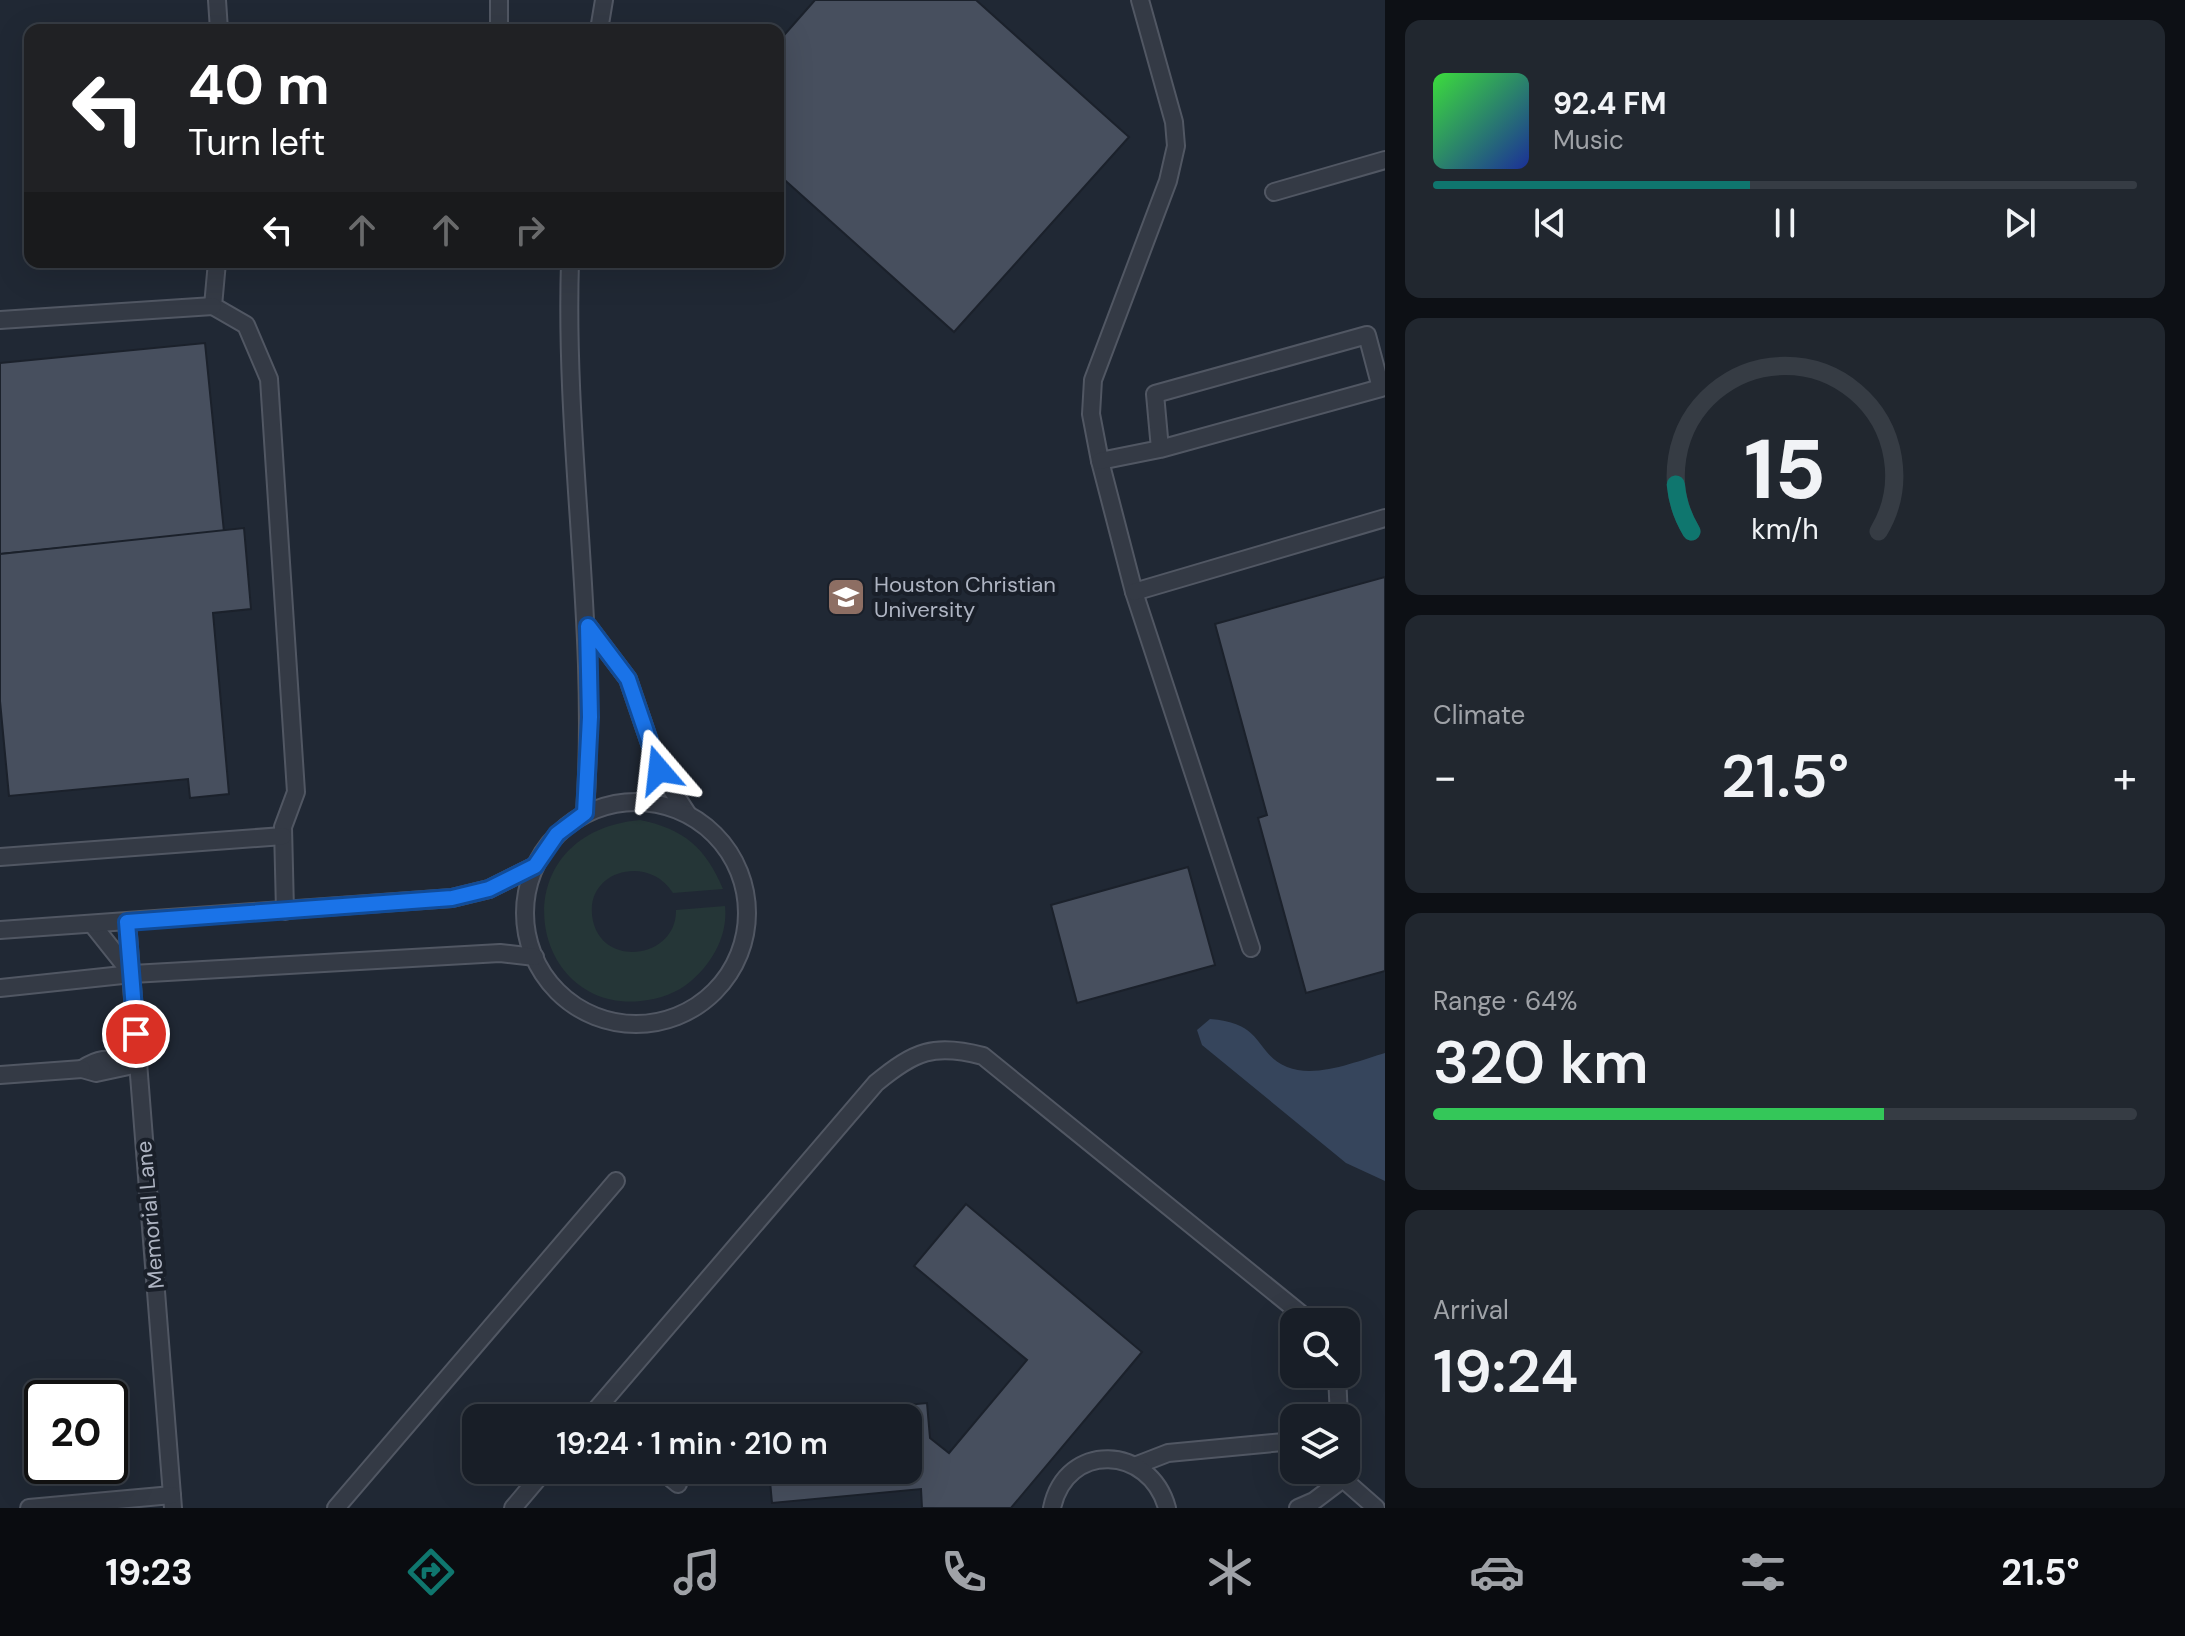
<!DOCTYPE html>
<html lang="en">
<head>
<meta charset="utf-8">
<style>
  :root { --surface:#181e27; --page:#21272f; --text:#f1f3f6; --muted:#9fa2a7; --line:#363c44; --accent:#0f766e }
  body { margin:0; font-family:"DM Sans",sans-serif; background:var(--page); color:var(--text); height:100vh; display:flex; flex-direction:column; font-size:30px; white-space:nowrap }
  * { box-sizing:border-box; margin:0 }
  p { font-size:26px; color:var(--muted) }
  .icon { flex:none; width:44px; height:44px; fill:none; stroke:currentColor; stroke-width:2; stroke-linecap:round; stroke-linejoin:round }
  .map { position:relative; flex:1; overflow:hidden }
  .drawer { display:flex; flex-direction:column; gap:20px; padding:20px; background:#0d1015; width:800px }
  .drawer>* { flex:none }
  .hud { position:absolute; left:24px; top:24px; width:760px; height:244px; border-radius:16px; box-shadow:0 8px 32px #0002,0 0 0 2px var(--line); background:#202124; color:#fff; overflow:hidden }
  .fabs { position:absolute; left:1280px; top:1308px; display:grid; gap:16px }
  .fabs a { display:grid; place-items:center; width:80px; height:80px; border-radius:16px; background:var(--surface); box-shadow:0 8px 32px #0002,0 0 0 2px var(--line); font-size:40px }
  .speed { position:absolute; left:24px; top:1380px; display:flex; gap:16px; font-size:40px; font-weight:700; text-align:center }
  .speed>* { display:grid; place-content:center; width:104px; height:104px; border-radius:50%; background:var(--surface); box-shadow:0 8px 32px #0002,0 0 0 2px var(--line); line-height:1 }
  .speed .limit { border:4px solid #111; border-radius:12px; background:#fff; color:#111 }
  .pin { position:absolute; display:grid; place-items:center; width:68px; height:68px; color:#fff; margin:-34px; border:4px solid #fff; border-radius:50%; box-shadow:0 2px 8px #0007 }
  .me { position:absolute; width:88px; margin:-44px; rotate:343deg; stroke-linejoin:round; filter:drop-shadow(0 0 6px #0008) }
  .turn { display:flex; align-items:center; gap:28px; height:168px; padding:0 32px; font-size:36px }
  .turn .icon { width:104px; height:104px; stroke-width:2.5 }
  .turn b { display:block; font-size:56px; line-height:68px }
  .lanes { display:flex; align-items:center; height:76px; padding:0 32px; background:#0003; justify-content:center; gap:40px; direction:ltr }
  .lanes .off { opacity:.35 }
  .big { font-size:60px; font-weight:600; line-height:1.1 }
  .drawer .widget { flex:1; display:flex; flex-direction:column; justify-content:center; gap:12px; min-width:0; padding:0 28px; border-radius:16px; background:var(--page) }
  .drawer .dial { align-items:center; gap:0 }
  .dial svg { height:208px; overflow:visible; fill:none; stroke:var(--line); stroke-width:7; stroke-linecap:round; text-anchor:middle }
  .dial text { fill:var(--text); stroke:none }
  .song { display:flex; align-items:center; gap:24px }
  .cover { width:96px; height:96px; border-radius:12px; background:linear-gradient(135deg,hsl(120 70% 55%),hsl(230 70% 35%)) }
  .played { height:8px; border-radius:4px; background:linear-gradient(90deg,var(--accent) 45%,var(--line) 45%) }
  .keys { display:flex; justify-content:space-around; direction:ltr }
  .heat { display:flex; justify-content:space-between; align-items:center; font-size:44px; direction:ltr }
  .charge { height:12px; border-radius:6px; background:linear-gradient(90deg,#34c759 64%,var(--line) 0) }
  .trip { position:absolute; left:462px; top:1404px; width:460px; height:80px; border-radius:16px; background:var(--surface); box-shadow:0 8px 32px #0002,0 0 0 2px var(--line); font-weight:600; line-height:80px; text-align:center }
  .dock { display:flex; height:128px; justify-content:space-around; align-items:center; background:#0a0c10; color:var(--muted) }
  .dock .icon { width:56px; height:56px }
  .dock .on { color:var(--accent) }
  .dock b { font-size:36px; color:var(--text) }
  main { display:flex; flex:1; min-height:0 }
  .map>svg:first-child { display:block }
  .green { fill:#253637 }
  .water { fill:#36455c }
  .building { fill:#474f5e; stroke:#1b212b; stroke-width:2 }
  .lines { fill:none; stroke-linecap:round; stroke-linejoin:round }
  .lane-casing { stroke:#515763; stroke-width:20 }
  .lane { stroke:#343a45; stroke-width:16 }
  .route-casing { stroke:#114b97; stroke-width:20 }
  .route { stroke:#1a73e8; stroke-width:14 }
  .labels { text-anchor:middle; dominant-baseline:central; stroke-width:8; stroke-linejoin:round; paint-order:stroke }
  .poi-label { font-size:22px; fill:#aeb4c2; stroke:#191f29; text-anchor:start }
  .street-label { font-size:22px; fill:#aeb4c2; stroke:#191f29 }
</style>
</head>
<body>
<main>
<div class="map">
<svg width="1385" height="1508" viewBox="0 0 1385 1508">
  <rect width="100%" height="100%" fill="#202834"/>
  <path class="green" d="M640,820C684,829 706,848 723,889L673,893C648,853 582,871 593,921C604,969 677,958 676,910L725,906C728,935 713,962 691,981C677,993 660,999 641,1001C527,1013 498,833 640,820Z"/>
  <path class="water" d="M1210,1019C1265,1023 1254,1053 1287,1067C1316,1079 1357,1061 1385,1053V1181L1346,1163L1202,1045L1197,1030Z"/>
  <g class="building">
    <polygon points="815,0 976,0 1129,137 954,332 778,174 778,42"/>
    <polygon points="205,343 224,532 0,554 0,363"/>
    <polygon points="244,528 251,609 213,613 229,794 190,798 188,779 9,796 0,701 0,554"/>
    <polygon points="1385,577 1385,971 1306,993 1258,818 1267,815 1215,624"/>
    <polygon points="1188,867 1215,965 1077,1003 1051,905"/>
    <polygon points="966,1204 1142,1352 1011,1508 922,1508 921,1489 772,1503 769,1470 908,1470 908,1418 770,1418 927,1403 930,1438 949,1453 1027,1360 914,1266"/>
  </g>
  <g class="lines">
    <defs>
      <g id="lane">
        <polyline points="217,0 219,30"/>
        <polyline points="1140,0 1174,122 1176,146 1168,181 1093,380 1091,414 1100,461 1134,592 1251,948"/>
        <polyline points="499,30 499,0"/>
        <polyline points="599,30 604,0"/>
        <polyline points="1274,192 1385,160"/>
        <polyline points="217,262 213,306 246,325 269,379 296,792 283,827 285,911"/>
        <path d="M570,262C564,447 598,629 585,813"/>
        <polyline points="0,320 213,306"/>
        <polyline points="1100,461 1160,449 1381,388 1367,335 1155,394 1160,449"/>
        <polyline points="1134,592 1385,518"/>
        <polyline points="588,626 628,679 659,770 687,813"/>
        <circle cx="636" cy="913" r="111"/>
        <polyline points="0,857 283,836"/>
        <polyline points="127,922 173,1508"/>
        <polyline points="92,924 131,973"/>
        <polyline points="0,930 452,898 489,889 535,866"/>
        <polyline points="0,988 132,974 500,953 535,957"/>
        <path d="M124,1065C109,1056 97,1059 82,1069L96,1073L138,1064"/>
        <polyline points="0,1075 82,1069"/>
        <polyline points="1337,1374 1339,1418"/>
        <path d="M589,1418L876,1083C915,1051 934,1043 983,1056L1311,1322"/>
        <polyline points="1137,1465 1168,1453 1294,1441"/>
        <polyline points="661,1470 678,1484"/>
        <polyline points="1342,1472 1343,1479 1376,1508"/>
        <polyline points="29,1508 172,1495"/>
        <polyline points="336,1508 616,1181"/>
        <polyline points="513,1508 545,1470"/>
        <path d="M1052,1508C1066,1441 1150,1445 1167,1508"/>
        <polyline points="1298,1508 1314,1501 1343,1479"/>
      </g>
    </defs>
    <use href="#lane" class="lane-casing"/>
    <use href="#lane" class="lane"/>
  </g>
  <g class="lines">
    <defs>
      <polyline id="route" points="136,1034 127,922 452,898 489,889 535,866 557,834 585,813 590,717 588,626 628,679 659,770"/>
    </defs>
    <use href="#route" class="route-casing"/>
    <use href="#route" class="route"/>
  </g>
  <defs>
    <symbol id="university-square" viewBox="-11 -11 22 22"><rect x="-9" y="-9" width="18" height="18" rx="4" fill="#8d6e63" stroke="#191f29"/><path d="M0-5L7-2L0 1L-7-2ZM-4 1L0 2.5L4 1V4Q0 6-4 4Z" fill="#fff"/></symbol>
  </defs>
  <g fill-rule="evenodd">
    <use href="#university-square" x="824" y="575" width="44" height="44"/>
  </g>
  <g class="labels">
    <g class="poi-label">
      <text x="874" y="584">Houston Christian<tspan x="874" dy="25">University</tspan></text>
    </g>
    <g class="street-label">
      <text transform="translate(150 1215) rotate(-95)">Memorial Lane</text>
    </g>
  </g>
</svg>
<div class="fabs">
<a><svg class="icon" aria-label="search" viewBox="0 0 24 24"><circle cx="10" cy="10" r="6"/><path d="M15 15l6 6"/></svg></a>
<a><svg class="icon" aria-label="layers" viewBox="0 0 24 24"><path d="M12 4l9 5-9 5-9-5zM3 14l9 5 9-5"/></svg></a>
</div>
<div class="speed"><div class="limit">20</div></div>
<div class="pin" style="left:136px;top:1034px;background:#d93025"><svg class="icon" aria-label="arrive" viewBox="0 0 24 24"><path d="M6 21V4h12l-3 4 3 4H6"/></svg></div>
<svg class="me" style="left:659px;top:770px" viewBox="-20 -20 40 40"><path d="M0-17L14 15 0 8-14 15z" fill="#1a73e8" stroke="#fff" stroke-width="4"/></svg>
<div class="trip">19:24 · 1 min · 210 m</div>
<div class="hud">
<div class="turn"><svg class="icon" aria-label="left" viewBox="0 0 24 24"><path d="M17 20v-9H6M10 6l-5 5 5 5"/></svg><div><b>40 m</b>Turn left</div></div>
<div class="lanes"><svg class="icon" aria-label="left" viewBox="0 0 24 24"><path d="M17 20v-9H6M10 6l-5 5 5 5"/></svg><svg class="icon off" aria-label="ahead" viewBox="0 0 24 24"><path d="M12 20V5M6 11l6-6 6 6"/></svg><svg class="icon off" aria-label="ahead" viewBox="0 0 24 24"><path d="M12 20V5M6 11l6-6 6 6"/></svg><svg class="icon off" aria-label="right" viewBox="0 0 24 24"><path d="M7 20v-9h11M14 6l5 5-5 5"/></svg></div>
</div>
</div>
<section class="drawer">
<div class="widget">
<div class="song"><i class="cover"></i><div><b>92.4 FM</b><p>Music</p></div></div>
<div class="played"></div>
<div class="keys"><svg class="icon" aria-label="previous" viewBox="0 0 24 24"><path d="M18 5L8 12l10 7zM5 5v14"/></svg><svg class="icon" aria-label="pause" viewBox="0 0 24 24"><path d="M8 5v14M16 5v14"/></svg><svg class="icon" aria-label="next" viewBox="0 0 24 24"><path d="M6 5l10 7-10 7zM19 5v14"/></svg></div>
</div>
<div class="widget dial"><svg viewBox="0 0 100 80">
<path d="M14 69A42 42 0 1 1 86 69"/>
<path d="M14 69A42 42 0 0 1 8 51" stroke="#0f766e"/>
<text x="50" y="56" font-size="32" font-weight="700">15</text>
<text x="50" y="72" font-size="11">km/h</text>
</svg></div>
<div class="widget"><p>Climate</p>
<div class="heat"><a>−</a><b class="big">21.5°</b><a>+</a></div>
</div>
<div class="widget"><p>Range · 64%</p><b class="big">320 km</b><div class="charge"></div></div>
<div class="widget"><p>Arrival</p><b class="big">19:24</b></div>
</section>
</main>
<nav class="dock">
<b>19:23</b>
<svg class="icon on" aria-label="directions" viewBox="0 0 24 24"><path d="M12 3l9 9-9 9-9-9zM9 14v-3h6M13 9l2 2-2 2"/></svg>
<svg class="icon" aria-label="music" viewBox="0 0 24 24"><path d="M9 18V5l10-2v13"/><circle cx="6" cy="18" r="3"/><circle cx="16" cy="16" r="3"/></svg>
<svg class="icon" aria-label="phone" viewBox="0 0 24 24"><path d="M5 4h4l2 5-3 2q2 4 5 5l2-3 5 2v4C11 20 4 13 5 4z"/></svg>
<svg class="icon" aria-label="climate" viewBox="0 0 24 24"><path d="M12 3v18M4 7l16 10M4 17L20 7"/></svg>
<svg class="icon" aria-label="car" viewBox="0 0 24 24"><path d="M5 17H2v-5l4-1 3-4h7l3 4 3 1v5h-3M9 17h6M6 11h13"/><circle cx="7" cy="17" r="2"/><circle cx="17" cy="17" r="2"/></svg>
<svg class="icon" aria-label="filters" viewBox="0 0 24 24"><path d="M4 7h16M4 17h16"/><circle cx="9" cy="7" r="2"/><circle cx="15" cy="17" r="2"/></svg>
<b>21.5°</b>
</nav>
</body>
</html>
